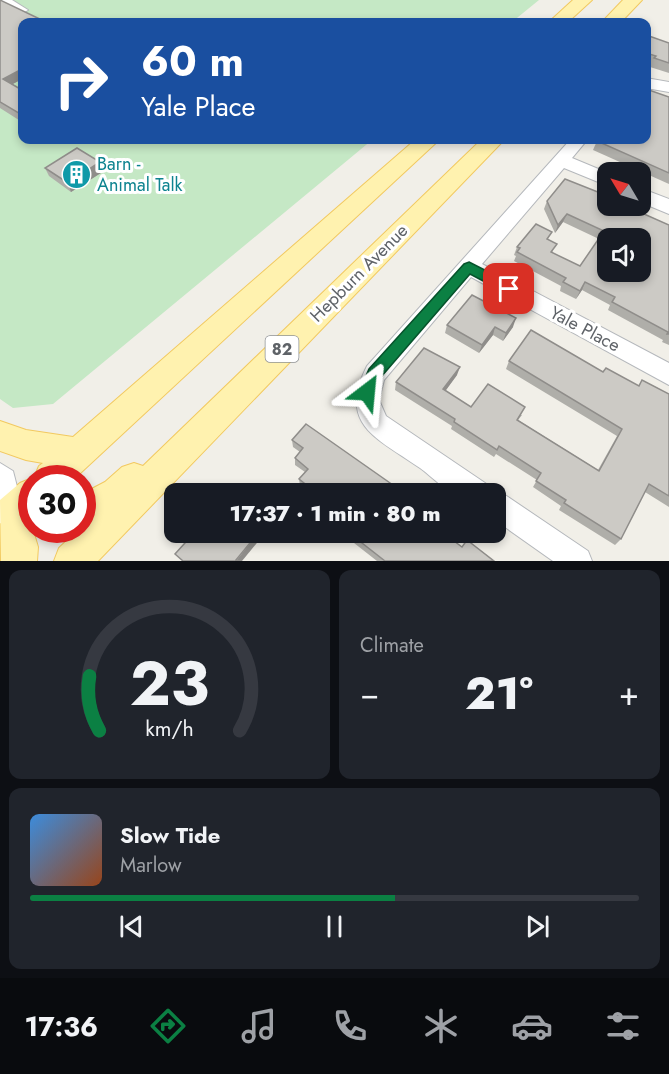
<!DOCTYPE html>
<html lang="en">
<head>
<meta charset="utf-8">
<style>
  :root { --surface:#171b24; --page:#20242c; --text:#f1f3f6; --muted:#9ea1a6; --line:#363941; --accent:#0b8043 }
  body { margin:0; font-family:Jost,sans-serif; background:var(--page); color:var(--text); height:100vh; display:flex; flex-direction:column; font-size:22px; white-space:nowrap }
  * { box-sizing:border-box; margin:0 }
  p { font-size:20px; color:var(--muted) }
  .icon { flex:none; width:33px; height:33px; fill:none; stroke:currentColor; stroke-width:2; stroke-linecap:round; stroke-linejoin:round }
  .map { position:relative; height:561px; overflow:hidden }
  .drawer { display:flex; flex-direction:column; gap:9px; padding:9px; background:#0d0f14; flex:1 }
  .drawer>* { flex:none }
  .guide { position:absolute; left:18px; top:18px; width:633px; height:126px; border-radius:12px; box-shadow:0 3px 9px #0003; background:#1a4fa0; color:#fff; overflow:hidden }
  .needle { width:39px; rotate:308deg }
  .controls { position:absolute; left:597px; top:162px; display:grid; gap:12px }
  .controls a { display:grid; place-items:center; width:54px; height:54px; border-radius:12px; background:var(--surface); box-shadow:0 3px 9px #0003; font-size:30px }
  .speed { position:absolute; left:18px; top:465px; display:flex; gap:12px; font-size:30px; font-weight:700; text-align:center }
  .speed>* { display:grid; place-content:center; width:78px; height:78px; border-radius:50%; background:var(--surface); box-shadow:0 3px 9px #0003; line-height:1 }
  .speed .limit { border:9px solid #d22; background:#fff; color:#111 }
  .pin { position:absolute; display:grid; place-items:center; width:51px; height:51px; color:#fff; margin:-26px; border-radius:12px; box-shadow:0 3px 9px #0006 }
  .me { position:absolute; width:66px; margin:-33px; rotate:29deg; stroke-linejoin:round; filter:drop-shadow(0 0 4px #0008) }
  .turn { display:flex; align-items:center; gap:21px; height:126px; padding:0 24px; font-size:27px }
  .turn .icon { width:78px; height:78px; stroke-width:2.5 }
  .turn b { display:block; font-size:42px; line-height:51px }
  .big { font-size:45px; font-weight:800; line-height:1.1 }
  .drawer .card { flex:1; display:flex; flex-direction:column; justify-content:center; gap:9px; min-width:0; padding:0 21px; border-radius:12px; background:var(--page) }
  .drawer .dial { align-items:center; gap:0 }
  .dial svg { height:156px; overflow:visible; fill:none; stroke:var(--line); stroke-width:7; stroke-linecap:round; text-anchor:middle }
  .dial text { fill:var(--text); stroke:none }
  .song { display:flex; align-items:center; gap:18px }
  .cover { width:72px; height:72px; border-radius:9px; background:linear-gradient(135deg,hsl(210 70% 55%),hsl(20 70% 35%)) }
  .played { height:6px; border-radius:3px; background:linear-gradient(90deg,var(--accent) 60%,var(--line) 60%) }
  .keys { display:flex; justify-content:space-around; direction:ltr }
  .heat { display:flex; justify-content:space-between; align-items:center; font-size:33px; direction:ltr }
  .drawer .tiles { flex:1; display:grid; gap:9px; grid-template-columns:1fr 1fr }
  .card:last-child { grid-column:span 2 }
  .trip { position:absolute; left:164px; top:483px; width:342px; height:60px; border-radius:12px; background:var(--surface); box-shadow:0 3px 9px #0003; font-weight:800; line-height:60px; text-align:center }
  .tab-bar { display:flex; height:96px; justify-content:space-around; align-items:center; background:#090b0e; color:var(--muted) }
  .tab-bar .icon { width:42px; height:42px }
  .tab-bar .selected { color:var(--accent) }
  .tab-bar b { font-size:27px; color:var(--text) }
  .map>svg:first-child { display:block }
  .green { fill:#c5e8c5 }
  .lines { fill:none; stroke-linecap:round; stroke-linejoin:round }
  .minor-casing { stroke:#b5b8bc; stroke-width:2 }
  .major-casing { stroke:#f2c960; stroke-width:2 }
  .minor { fill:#fff; fill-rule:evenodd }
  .major { fill:#fff2af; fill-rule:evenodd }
  .wall { fill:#afaea9 }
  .shaded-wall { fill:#8f8d8a }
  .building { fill:#cccac5; stroke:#8f8d8a; stroke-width:1.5; fill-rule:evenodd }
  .route { fill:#0b8043; stroke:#07532c; stroke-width:1.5 }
  .labels { text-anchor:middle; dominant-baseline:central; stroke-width:6; stroke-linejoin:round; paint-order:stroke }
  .shield { fill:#fff; stroke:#8f9295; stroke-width:1.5 }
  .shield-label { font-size:16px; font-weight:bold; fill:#5f6368 }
  .culture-label { font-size:18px; fill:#0d838f; stroke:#fff; text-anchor:start }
  .street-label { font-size:18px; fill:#5f6368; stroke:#fff }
</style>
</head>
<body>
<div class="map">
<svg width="669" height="561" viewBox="0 0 669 561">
  <rect width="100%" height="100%" fill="#f1efe8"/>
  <polygon class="green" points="0,0 539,0 512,22 22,22 22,140 372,140 53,404 13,408 0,399"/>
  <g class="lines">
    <defs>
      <g id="minor">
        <polygon points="0,0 12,0 28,10 21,14 0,4"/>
        <polygon points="646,78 669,82 669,92 646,88"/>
        <path d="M570,140H587L572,158L608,173V186L564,168L482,264L669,363V385L471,277L384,380L379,400L386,416L488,485L492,492L495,491L505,495L588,551L592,561H553L495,520V494C483,494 470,495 458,494C446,492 430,475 420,468C377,438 337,425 367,366Z"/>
        <polygon points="640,188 669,199 669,214 640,202"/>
        <polygon points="0,463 13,471 24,514 20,524 10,528 0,523"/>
      </g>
      <g id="major">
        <polygon points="573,0 592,0 568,22 549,22"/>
        <polygon points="623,0 642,0 621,22 602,22"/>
        <polygon points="415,140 439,140 75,478 34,478 39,466 43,463 26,460 0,451 0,421 26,430 73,437"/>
        <polygon points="481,140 504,140 98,561 54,561 59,548 78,530 82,530 82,494 105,482 122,467 134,463 143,466"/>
        <polygon points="32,478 32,518 30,520 38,547 37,561 1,561 0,500 20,483"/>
      </g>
    </defs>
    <use href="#minor" class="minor-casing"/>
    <use href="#major" class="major-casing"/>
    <use href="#minor" class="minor"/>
    <use href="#major" class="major"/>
  </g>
  <g class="wall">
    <polygon points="0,0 22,22 22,79 13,84 22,90 22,122 0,108"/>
    <polygon points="646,39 669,43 669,73 650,67 651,64 646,63"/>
    <polygon points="669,97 669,184 593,150 597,141"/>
    <polygon points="100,162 104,171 71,192 49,176 45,168"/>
    <polygon points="547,201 627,206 669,225 669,345 662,342 663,340 608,310 610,305 582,290 576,299 560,291 561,286 514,261 516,256 514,255 517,247 549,240 553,253 580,266 599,239 563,222 555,233 544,209"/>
    <polygon points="447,325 513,327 503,341 493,335 479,353 445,333"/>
    <polygon points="509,361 603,372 638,386 642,380 669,394 669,507 645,492 621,539 615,545 559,510 561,506 533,487 537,480 496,454 494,457 451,429 452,426 395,390 396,382 457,375 445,391 471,407 522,415 518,420 598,470 617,436 506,369"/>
    <polygon points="292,440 393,485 410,494 310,494 300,486 299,479 305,472 295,465 295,458 300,452 293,447"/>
    <polygon points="340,532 442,532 462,547 494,561 377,561"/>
  </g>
  <g class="shaded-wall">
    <polygon points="22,69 22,79 7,87 3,79"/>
    <polygon points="100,162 104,171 71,192 68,183"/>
    <polygon points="567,214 563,222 555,233 558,225"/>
    <polygon points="585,282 582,290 576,299 580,291"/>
    <polygon points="516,318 513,327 503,341 506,333"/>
    <polygon points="495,327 493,335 479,353 482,345"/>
    <polygon points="460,367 457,375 441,397 443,389"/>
    <polygon points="259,532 266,532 242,561 236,561"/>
  </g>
  <g class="building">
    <polygon points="0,0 46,22 22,22 22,69 3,79 22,90 22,115 0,102"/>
    <polygon points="649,36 669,43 669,63 654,58 656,56 646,53 646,39"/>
    <polygon points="646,89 669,97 669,173 597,141 598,140 646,140"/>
    <polygon points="77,148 100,162 68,183 45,168"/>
    <path d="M565,179L608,196V206H627H626L669,225V334H667L668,332L612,302L615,297L585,282L580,291L563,282L566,278L517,252L520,248L517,247L536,224L552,232L547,239L557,244L551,252L580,266L604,231L567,214L558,225L547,201ZM608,238H640V272H608Z"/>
    <polygon points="472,295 516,318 506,333 495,327 482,345 447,325"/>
    <polygon points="531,330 603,372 606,368 639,386 642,380 669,394 669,496 649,484 621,539 564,503 566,500 536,481 541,473 499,446 497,450 454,422 455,419 396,382 424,348 460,367 443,389 471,407 488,384 525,407 517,420 599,471 622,429 509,361"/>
    <polygon points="306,424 393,485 397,484 410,494 318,494 299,479 308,469 295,458 303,448 292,440"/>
    <polygon points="202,532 259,532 236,560 237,561 183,561 175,554 194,533 198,537"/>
    <polygon points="348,532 442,532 462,547 467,540 494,561 385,561"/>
  </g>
  <polygon class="route" points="469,262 514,285 516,289 514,292 504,292 470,274 381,377 372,397 367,399 361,397 359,392 369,369 464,264"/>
  <defs>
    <symbol id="building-disc" viewBox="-11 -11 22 22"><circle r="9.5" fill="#0f9aa8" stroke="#fff"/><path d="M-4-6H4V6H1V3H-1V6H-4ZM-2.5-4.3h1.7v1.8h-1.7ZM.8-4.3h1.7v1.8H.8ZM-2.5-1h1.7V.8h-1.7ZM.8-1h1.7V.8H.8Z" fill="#fff"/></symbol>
  </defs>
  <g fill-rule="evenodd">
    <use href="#building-disc" x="60" y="158" width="33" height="33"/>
  </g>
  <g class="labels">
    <rect class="shield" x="265.5" y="336" width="33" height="26" rx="4.5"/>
    <g class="shield-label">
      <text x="282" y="349">82</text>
    </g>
    <g class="culture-label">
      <text x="97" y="164">Barn -<tspan x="97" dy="21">Animal Talk</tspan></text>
    </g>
    <g class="street-label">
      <text transform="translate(359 273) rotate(-45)">Hepburn Avenue</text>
      <text transform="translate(585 329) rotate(28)">Yale Place</text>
    </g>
  </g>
</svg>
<div class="controls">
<a><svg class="needle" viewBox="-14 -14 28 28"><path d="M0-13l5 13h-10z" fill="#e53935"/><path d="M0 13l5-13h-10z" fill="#9ea1a6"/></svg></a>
<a><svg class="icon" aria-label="sound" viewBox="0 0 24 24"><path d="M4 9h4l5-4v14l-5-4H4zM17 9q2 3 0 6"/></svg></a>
</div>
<div class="speed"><div class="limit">30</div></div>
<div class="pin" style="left:509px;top:289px;background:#d93025"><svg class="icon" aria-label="arrive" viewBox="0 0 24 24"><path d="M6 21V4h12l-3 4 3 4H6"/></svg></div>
<svg class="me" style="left:367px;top:392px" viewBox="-20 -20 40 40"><path d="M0-17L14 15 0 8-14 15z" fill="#0b8043" stroke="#fff" stroke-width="4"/></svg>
<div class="trip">17:37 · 1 min · 80 m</div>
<div class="guide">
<div class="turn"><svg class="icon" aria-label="right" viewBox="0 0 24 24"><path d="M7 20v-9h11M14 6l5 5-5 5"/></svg><div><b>60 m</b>Yale Place</div></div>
</div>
</div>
<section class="drawer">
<div class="tiles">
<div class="card dial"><svg viewBox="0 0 100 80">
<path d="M14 69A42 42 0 1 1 86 69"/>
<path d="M14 69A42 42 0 0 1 9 41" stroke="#0b8043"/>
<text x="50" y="56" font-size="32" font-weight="700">23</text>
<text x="50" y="72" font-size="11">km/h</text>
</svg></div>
<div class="card"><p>Climate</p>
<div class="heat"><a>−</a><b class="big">21°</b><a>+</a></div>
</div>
<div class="card">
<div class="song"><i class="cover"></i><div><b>Slow Tide</b><p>Marlow</p></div></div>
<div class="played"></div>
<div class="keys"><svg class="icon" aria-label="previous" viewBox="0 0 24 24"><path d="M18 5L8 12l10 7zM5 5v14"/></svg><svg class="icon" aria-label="pause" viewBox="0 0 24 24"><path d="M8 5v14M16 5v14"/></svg><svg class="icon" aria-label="next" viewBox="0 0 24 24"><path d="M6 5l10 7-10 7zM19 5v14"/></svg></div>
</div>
</div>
</section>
<nav class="tab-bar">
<b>17:36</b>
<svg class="icon selected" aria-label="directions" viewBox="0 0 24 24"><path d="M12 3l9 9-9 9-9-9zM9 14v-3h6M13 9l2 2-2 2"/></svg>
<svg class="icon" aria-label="music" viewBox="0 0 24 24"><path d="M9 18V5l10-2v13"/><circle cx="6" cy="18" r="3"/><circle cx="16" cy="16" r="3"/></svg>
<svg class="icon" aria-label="phone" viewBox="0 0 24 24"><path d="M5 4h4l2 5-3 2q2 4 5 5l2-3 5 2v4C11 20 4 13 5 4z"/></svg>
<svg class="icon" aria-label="climate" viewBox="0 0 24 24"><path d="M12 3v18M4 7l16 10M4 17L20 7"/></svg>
<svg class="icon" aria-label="car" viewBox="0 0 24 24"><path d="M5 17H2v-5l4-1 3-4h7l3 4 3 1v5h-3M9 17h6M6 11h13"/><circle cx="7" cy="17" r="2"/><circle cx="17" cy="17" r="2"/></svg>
<svg class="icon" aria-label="filters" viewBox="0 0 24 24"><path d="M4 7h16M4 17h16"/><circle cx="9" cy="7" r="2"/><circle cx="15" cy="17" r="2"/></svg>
</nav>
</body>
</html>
